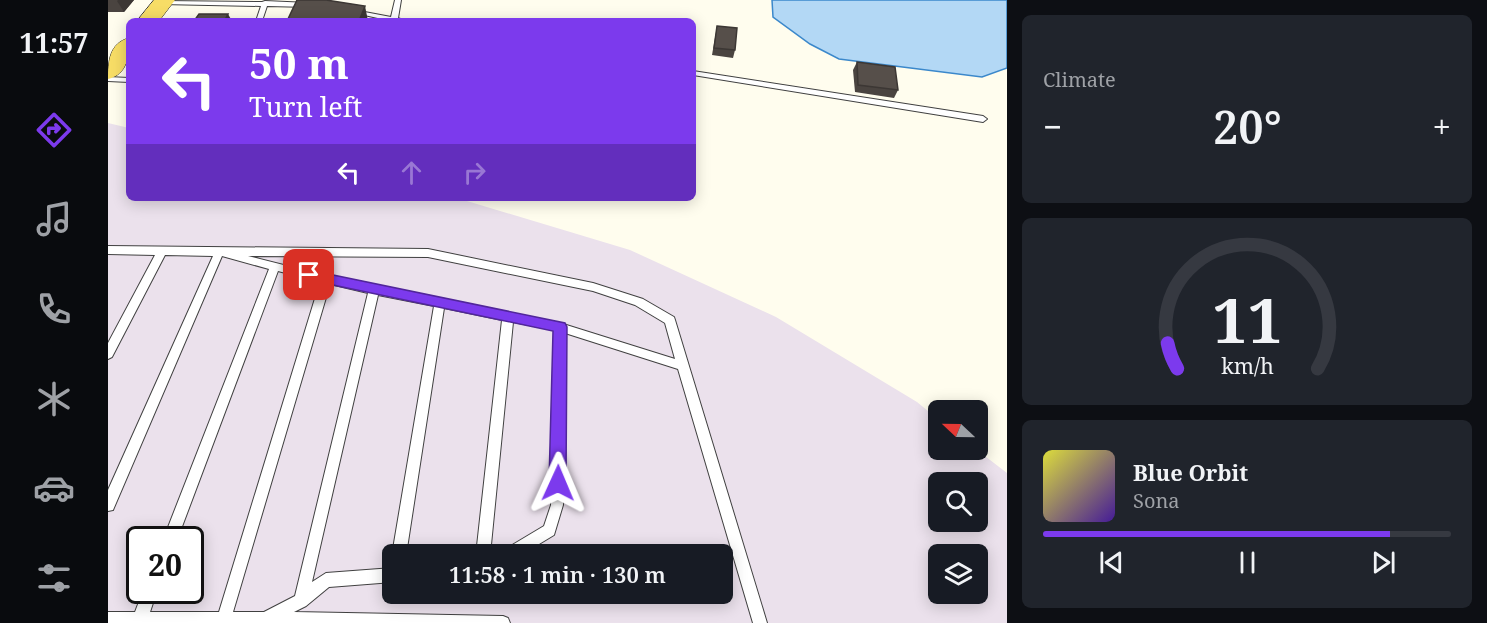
<!DOCTYPE html>
<html lang="en">
<head>
<meta charset="utf-8">
<style>
  :root { --surface:#171b24; --page:#20242c; --text:#f1f3f6; --muted:#9ea1a6; --line:#363941; --accent:#7c3aed }
  body { margin:0; font-family:"Noto Serif",serif; background:var(--page); color:var(--text); height:100vh; display:flex; flex-direction:column; font-size:22px; white-space:nowrap }
  * { box-sizing:border-box; margin:0 }
  p { font-size:20px; color:var(--muted) }
  .icon { flex:none; width:33px; height:33px; fill:none; stroke:currentColor; stroke-width:2; stroke-linecap:round; stroke-linejoin:round }
  .map { position:relative; flex:1; overflow:hidden }
  .drawer { display:flex; flex-direction:column; gap:15px; padding:15px; background:#0d0f14; width:480px }
  .drawer>* { flex:none }
  .top-card { position:absolute; left:18px; top:18px; width:570px; height:183px; border-radius:9px; box-shadow:0 3px 15px #0003; background:#7c3aed; color:#fff; overflow:hidden }
  .needle { width:39px; rotate:292deg }
  .tools { position:absolute; left:820px; top:400px; display:grid; gap:12px }
  .tools a { display:grid; place-items:center; width:60px; height:60px; border-radius:9px; background:var(--surface); box-shadow:0 3px 15px #0003; font-size:30px }
  .speed { position:absolute; left:18px; top:526px; display:flex; gap:12px; font-size:30px; font-weight:700; text-align:center }
  .speed>* { display:grid; place-content:center; width:78px; height:78px; border-radius:50%; background:var(--surface); box-shadow:0 3px 15px #0003; line-height:1 }
  .speed .limit { border:3px solid #111; border-radius:9px; background:#fff; color:#111 }
  .pin { position:absolute; display:grid; place-items:center; width:51px; height:51px; color:#fff; margin:-26px; border-radius:12px; box-shadow:0 3px 9px #0006 }
  .me { position:absolute; width:66px; margin:-33px; rotate:1deg; stroke-linejoin:round; filter:drop-shadow(0 0 4px #0008) }
  .turn { display:flex; align-items:center; gap:21px; height:126px; padding:0 24px; font-size:27px }
  .turn .icon { width:78px; height:78px; stroke-width:2.5 }
  .turn b { display:block; font-size:42px; line-height:51px }
  .lanes { display:flex; align-items:center; height:57px; padding:0 24px; background:#0003; justify-content:center; gap:30px; direction:ltr }
  .lanes .off { opacity:.35 }
  .big { font-size:45px; font-weight:600; line-height:1.1 }
  .drawer .tile { flex:1; display:flex; flex-direction:column; justify-content:center; gap:9px; min-width:0; padding:0 21px; border-radius:9px; background:var(--page) }
  .drawer .dial { align-items:center; gap:0 }
  .dial svg { height:156px; overflow:visible; fill:none; stroke:var(--line); stroke-width:7; stroke-linecap:round; text-anchor:middle }
  .dial text { fill:var(--text); stroke:none }
  .song { display:flex; align-items:center; gap:18px }
  .cover { width:72px; height:72px; border-radius:9px; background:linear-gradient(135deg,hsl(60 70% 55%),hsl(260 70% 35%)) }
  .played { height:6px; border-radius:3px; background:linear-gradient(90deg,var(--accent) 85%,var(--line) 85%) }
  .keys { display:flex; justify-content:space-around; direction:ltr }
  .heat { display:flex; justify-content:space-between; align-items:center; font-size:33px; direction:ltr }
  .trip { position:absolute; left:274px; top:544px; width:351px; height:60px; border-radius:9px; background:var(--surface); box-shadow:0 3px 15px #0003; font-weight:600; line-height:60px; text-align:center }
  main { display:flex; flex:1; min-height:0 }
  .tab-bar { display:flex; flex-direction:column; width:108px; justify-content:space-around; align-items:center; background:#090b0e; color:var(--muted) }
  .tab-bar .icon { width:42px; height:42px }
  .tab-bar .on { color:var(--accent) }
  .tab-bar b { font-size:27px; color:var(--text) }
  .map>svg:first-child { display:block }
  .industrial { fill:#ebe1ec; fill-rule:evenodd }
  .water { fill:#b3d8f5; stroke:#3b88cb; stroke-width:1.5 }
  .lines { fill:none; stroke-linecap:round; stroke-linejoin:round }
  .lane-casing { stroke:#404040; stroke-width:2 }
  .primary-casing { stroke:#1e1e1e; stroke-width:1 }
  .lane { fill:#fff; fill-rule:evenodd }
  .primary { fill:#f7dd66; fill-rule:evenodd }
  .wall { fill:#4a4440 }
  .shaded-wall { fill:#3c3734 }
  .building { fill:#564f4a; stroke:#3c3734; stroke-width:1.5 }
  .route { fill:#7c3aed; stroke:#51269a; stroke-width:1.5 }
</style>
</head>
<body>
<main>
<nav class="tab-bar">
<b>11:57</b>
<svg class="icon on" aria-label="directions" viewBox="0 0 24 24"><path d="M12 3l9 9-9 9-9-9zM9 14v-3h6M13 9l2 2-2 2"/></svg>
<svg class="icon" aria-label="music" viewBox="0 0 24 24"><path d="M9 18V5l10-2v13"/><circle cx="6" cy="18" r="3"/><circle cx="16" cy="16" r="3"/></svg>
<svg class="icon" aria-label="phone" viewBox="0 0 24 24"><path d="M5 4h4l2 5-3 2q2 4 5 5l2-3 5 2v4C11 20 4 13 5 4z"/></svg>
<svg class="icon" aria-label="climate" viewBox="0 0 24 24"><path d="M12 3v18M4 7l16 10M4 17L20 7"/></svg>
<svg class="icon" aria-label="car" viewBox="0 0 24 24"><path d="M5 17H2v-5l4-1 3-4h7l3 4 3 1v5h-3M9 17h6M6 11h13"/><circle cx="7" cy="17" r="2"/><circle cx="17" cy="17" r="2"/></svg>
<svg class="icon" aria-label="filters" viewBox="0 0 24 24"><path d="M4 7h16M4 17h16"/><circle cx="9" cy="7" r="2"/><circle cx="15" cy="17" r="2"/></svg>
</nav>
<div class="map">
<svg width="899" height="623" viewBox="0 0 899 623">
  <rect width="100%" height="100%" fill="#fffdee"/>
  <path class="industrial" d="M0,123L21,128V198H349L522,250L668,317L809,402L831,420V450H869L899,473V623H0ZM831,483H870V522H831ZM32,540H82V591H32ZM285,555H615V594H285ZM831,555H870V594H831Z"/>
  <polygon class="water" points="664,0 899,0 899,68 874,77 731,59 702,44 665,17"/>
  <g class="lines">
    <defs>
      <g id="lane">
        <polygon points="287,0 293,0 290,18 297,21 283,21 243,12 246,10 283,17"/>
        <polygon points="55,1 154,2 157,1 201,3 204,5 201,7 159,6 154,21 148,21 153,6 53,4 52,3"/>
        <polygon points="585,71 875,116 879,119 875,122 585,75"/>
        <polygon points="0,77 21,78 21,82 0,81"/>
        <path d="M0,246L320,249L485,283L535,299L566,317L567,320L659,623H645L570,369L457,333L455,505L446,535L413,555H394L396,550L436,526L443,505L447,330L405,322L382,555H368L394,320L336,308L298,555H285V557L284,555L326,306L270,295L204,582L218,573L285,568V582L221,587L198,606L186,612L395,616L400,618L402,623H0V612H27L35,591H49L42,612H111L212,282L170,271L69,540H55L161,269L114,256L5,510L0,511V490L105,256L57,255L4,357L0,359V343L47,255L0,254ZM140,256L320,257L485,291L527,305L557,323L567,359L452,323L239,281ZM222,284L260,293L187,596L156,612H125Z"/>
      </g>
      <g id="primary">
        <polygon points="46,0 67,0 51,21 29,21"/>
        <path d="M21,38C21,56 20,74 0,79C0,62 1,43 21,38Z"/>
      </g>
    </defs>
    <use href="#lane" class="lane-casing"/>
    <use href="#primary" class="primary-casing"/>
    <use href="#lane" class="lane"/>
    <use href="#primary" class="primary"/>
  </g>
  <g class="wall">
    <polygon points="0,0 26,0 16,12 0,12"/>
    <polygon points="609,26 627,50 625,58 604,55"/>
    <polygon points="749,62 790,90 786,98 747,92 745,70"/>
  </g>
  <g class="shaded-wall">
    <polygon points="10,0 26,0 16,12 9,1"/>
    <polygon points="257,6 260,21 251,21"/>
    <polygon points="120,14 124,21 117,20"/>
  </g>
  <g class="building">
    <polygon points="189,0 218,0 257,6 251,21 179,21"/>
    <polygon points="91,14 120,14 117,20 131,20 131,21 86,21"/>
    <polygon points="609,26 629,28 627,50 606,48"/>
    <polygon points="749,62 787,67 790,90 750,85"/>
  </g>
  <polygon class="route" points="201,270 457,323 459,327 458,483 455,488 450,491 444,488 441,483 445,331 201,280 195,275"/>
</svg>
<div class="tools">
<a><svg class="needle" viewBox="-14 -14 28 28"><path d="M0-13l5 13h-10z" fill="#e53935"/><path d="M0 13l5-13h-10z" fill="#9ea1a6"/></svg></a>
<a><svg class="icon" aria-label="search" viewBox="0 0 24 24"><circle cx="10" cy="10" r="6"/><path d="M15 15l6 6"/></svg></a>
<a><svg class="icon" aria-label="layers" viewBox="0 0 24 24"><path d="M12 4l9 5-9 5-9-5zM3 14l9 5 9-5"/></svg></a>
</div>
<div class="speed"><div class="limit">20</div></div>
<div class="pin" style="left:201px;top:275px;background:#d93025"><svg class="icon" aria-label="arrive" viewBox="0 0 24 24"><path d="M6 21V4h12l-3 4 3 4H6"/></svg></div>
<svg class="me" style="left:450px;top:483px" viewBox="-20 -20 40 40"><path d="M0-17L14 15 0 8-14 15z" fill="#7c3aed" stroke="#fff" stroke-width="4"/></svg>
<div class="trip">11:58 · 1 min · 130 m</div>
<div class="top-card">
<div class="turn"><svg class="icon" aria-label="left" viewBox="0 0 24 24"><path d="M17 20v-9H6M10 6l-5 5 5 5"/></svg><div><b>50 m</b>Turn left</div></div>
<div class="lanes"><svg class="icon" aria-label="left" viewBox="0 0 24 24"><path d="M17 20v-9H6M10 6l-5 5 5 5"/></svg><svg class="icon off" aria-label="ahead" viewBox="0 0 24 24"><path d="M12 20V5M6 11l6-6 6 6"/></svg><svg class="icon off" aria-label="right" viewBox="0 0 24 24"><path d="M7 20v-9h11M14 6l5 5-5 5"/></svg></div>
</div>
</div>
<section class="drawer">
<div class="tile"><p>Climate</p>
<div class="heat"><a>−</a><b class="big">20°</b><a>+</a></div>
</div>
<div class="tile dial"><svg viewBox="0 0 100 80">
<path d="M14 69A42 42 0 1 1 86 69"/>
<path d="M14 69A42 42 0 0 1 9 56" stroke="#7c3aed"/>
<text x="50" y="56" font-size="32" font-weight="700">11</text>
<text x="50" y="72" font-size="11">km/h</text>
</svg></div>
<div class="tile">
<div class="song"><i class="cover"></i><div><b>Blue Orbit</b><p>Sona</p></div></div>
<div class="played"></div>
<div class="keys"><svg class="icon" aria-label="previous" viewBox="0 0 24 24"><path d="M18 5L8 12l10 7zM5 5v14"/></svg><svg class="icon" aria-label="pause" viewBox="0 0 24 24"><path d="M8 5v14M16 5v14"/></svg><svg class="icon" aria-label="next" viewBox="0 0 24 24"><path d="M6 5l10 7-10 7zM19 5v14"/></svg></div>
</div>
</section>
</main>
</body>
</html>
